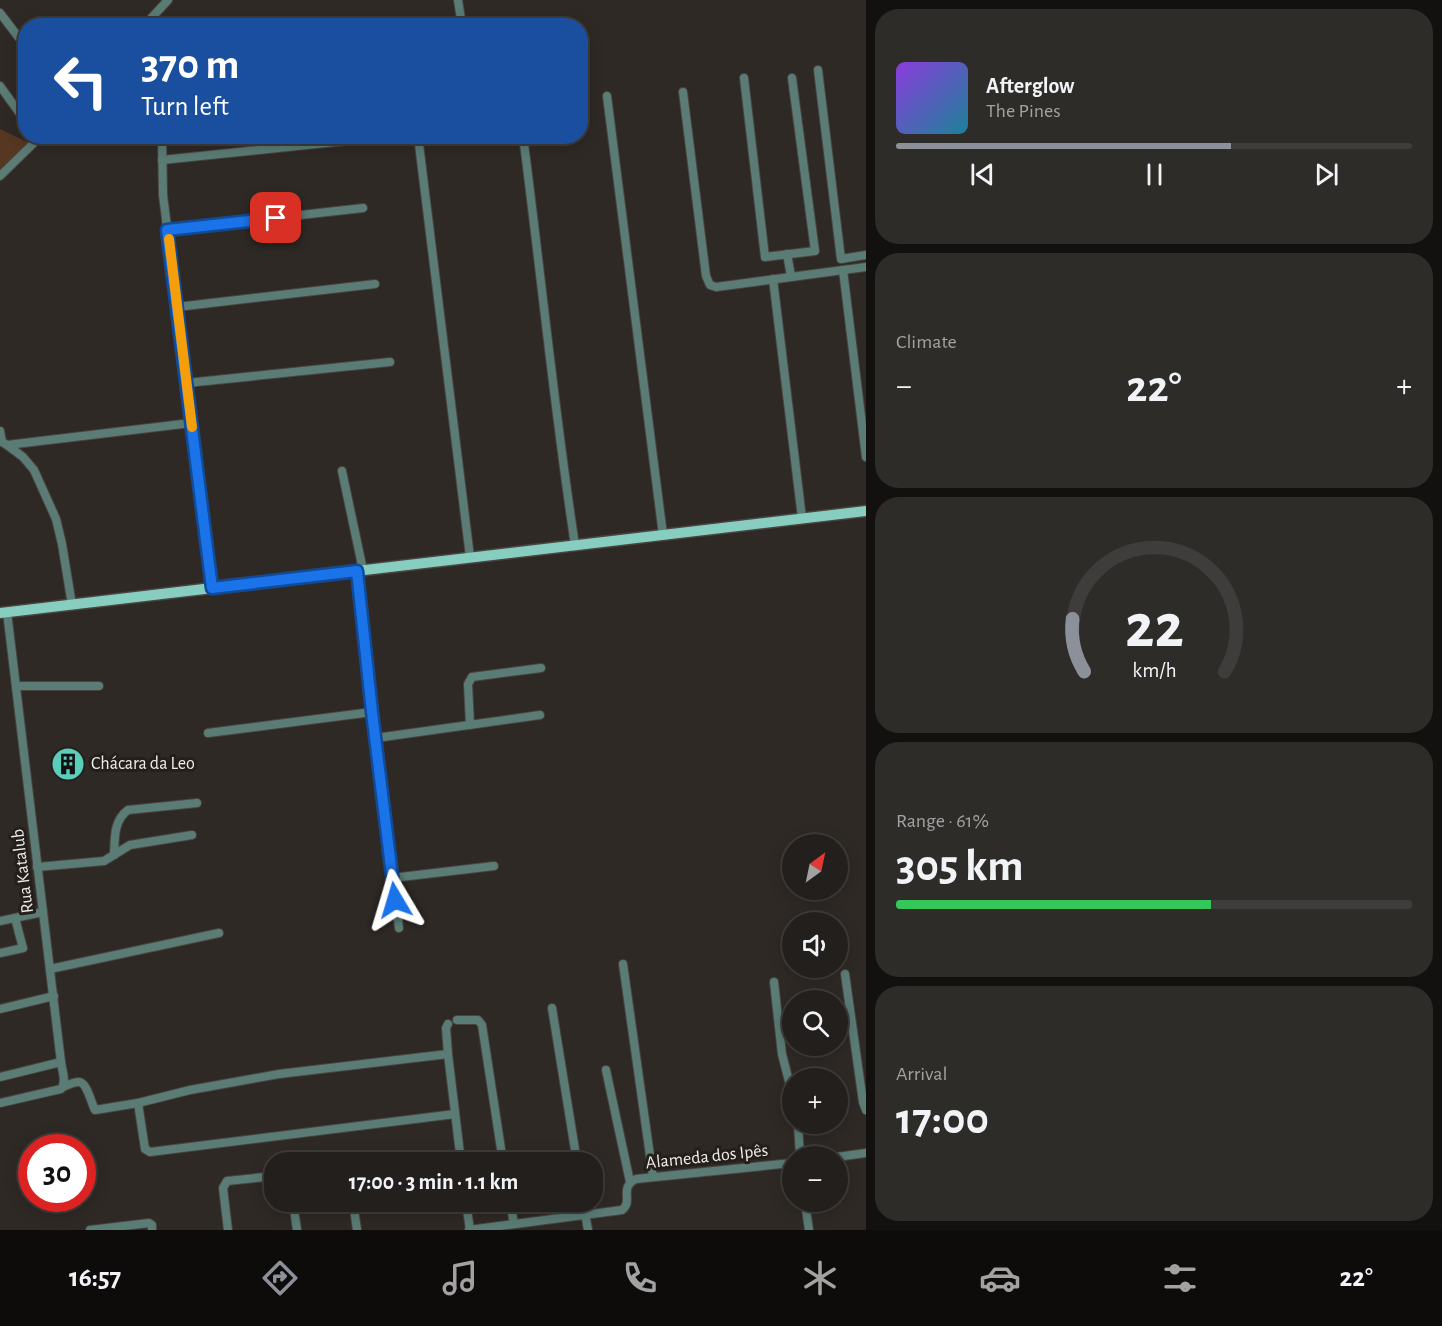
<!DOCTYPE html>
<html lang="en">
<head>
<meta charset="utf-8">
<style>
  :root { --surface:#221f1c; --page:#2e2c29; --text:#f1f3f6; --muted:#a2a2a3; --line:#3f3d3b; --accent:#8c9099 }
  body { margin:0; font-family:"Alegreya Sans",sans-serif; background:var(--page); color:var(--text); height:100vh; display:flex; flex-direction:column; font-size:22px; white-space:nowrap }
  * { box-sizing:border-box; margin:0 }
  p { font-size:20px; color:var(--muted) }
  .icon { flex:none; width:33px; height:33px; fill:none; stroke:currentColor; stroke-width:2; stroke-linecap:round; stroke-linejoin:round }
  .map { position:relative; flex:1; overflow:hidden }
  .panel { display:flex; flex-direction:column; gap:9px; padding:9px; background:#13110f; width:576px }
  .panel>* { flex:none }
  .guide { position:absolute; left:18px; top:18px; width:570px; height:126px; border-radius:24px; box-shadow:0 3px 15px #0003,0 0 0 2px var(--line); background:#1a4fa0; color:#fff; overflow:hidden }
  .needle { width:39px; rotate:33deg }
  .controls { position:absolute; left:782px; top:834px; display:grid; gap:12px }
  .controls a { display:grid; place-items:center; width:66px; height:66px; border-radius:50%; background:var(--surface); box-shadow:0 3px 15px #0003,0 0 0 2px var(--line); font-size:30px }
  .speed { position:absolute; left:18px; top:1134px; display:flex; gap:12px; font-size:30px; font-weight:700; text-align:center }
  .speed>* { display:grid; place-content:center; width:78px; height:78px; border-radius:50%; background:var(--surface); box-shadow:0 3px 15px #0003,0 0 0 2px var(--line); line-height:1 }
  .speed .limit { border:9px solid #d22; background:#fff; color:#111 }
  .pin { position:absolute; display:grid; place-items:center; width:51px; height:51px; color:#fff; margin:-26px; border-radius:12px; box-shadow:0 3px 9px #0006 }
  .me { position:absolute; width:66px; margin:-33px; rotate:353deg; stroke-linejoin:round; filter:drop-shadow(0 0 4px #0008) }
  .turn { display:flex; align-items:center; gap:21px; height:126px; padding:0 24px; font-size:27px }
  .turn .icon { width:78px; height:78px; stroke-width:2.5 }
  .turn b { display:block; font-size:42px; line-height:51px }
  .big { font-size:45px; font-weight:600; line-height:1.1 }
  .panel .tile { flex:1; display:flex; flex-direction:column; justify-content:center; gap:9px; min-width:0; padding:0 21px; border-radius:24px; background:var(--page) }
  .panel .dial { align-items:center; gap:0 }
  .dial svg { height:156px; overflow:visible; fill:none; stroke:var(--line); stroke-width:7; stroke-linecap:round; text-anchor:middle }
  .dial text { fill:var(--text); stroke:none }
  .song { display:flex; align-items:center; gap:18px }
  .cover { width:72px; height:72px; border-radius:9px; background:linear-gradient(135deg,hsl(270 70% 55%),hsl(190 70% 35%)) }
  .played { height:6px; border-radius:3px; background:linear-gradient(90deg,var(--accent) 65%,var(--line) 65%) }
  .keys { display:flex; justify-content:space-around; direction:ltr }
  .heat { display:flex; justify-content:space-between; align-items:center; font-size:33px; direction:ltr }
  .charge { height:9px; border-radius:4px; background:linear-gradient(90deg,#34c759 61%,var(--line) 0) }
  .trip { position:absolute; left:264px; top:1152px; width:339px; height:60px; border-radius:24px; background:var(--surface); box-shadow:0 3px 15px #0003,0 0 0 2px var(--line); font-weight:600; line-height:60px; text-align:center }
  .dock { display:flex; height:96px; justify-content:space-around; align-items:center; background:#0e0c0b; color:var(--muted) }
  .dock .icon { width:42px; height:42px }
  .dock .selected { color:var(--accent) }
  .dock b { font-size:27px; color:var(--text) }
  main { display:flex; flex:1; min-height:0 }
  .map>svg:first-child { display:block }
  .green { fill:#563721 }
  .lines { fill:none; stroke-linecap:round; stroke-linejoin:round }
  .minor-casing { stroke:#494440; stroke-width:10 }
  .major-casing { stroke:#494440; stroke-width:13 }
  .minor { stroke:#5a7c75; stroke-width:8 }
  .major { stroke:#87cec1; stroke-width:10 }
  .route-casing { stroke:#114b97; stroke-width:15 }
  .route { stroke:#1a73e8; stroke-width:10 }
  .slow { stroke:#f59e0b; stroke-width:10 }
  .labels { text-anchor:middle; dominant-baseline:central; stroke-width:6; stroke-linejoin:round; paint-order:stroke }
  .poi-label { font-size:18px; fill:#f0ece9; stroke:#251f1b; text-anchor:start }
  .street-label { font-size:18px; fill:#f0ece9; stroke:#251f1b }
</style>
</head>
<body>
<main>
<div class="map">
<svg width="866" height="1230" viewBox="0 0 866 1230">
  <rect width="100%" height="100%" fill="#2e2925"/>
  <polygon class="green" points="0,129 33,145 0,170"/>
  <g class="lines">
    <defs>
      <g id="minor">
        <polyline points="458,0 462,26"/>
        <polyline points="0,13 26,47"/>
        <polyline points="144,26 168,0"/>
        <polyline points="818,70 841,259 866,255"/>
        <polyline points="744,78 765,257 815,251 792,78"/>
        <polyline points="0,86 26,122"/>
        <polyline points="683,92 706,276 710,285 716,287 866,267"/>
        <polyline points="607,96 663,535"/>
        <polyline points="162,136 163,195 212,588"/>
        <polyline points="418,136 470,557"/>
        <path d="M523,136C541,273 554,409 575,545"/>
        <polyline points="162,160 355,140"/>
        <polyline points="0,176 41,136"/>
        <polyline points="167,230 363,208"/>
        <polyline points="787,254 791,276"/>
        <polyline points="843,270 866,457"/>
        <polyline points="773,279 802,518"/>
        <polyline points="177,307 375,284"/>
        <polyline points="187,383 390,362"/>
        <polyline points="0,431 2,442 7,445 191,423"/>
        <polyline points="7,445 23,457 34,470 56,519 62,544 72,605"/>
        <polyline points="342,471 363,570"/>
        <polyline points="357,571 372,712 399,928"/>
        <polyline points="16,686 99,686"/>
        <polyline points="470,725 468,684 472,677 541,668"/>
        <polyline points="208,733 372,712"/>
        <polyline points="376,738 540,715"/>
        <path d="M114,855C115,839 113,821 128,810L197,803"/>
        <polyline points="37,867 104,861 130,845 192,835"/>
        <polyline points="392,878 494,866"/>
        <polyline points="0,921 43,912"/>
        <polyline points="0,953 23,948 15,918"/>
        <polyline points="623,964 653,1177"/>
        <polyline points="50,969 219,933"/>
        <polyline points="845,974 863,1102 866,1110"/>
        <polyline points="774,982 782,1054 792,1093"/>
        <polyline points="552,1008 577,1162"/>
        <polyline points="0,1009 54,996"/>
        <polyline points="457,1020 478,1020 482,1025 503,1162"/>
        <polyline points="448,1024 446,1028 448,1054 461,1162"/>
        <polyline points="448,1054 279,1074 190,1090 138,1103 145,1149 150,1152 455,1114"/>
        <polyline points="606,1070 630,1182"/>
        <polyline points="0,1077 61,1062"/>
        <path d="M63,1087C68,1085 74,1082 78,1082C87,1081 91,1103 95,1110L138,1103"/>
        <path d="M0,1103L61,1089C67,1082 62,1071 61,1062L7,612"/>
        <polyline points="798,1124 800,1156"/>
        <polyline points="837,1157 866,1153"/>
        <polyline points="293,1202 297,1230"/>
        <polyline points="353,1202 357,1230"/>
        <polyline points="466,1202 470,1230"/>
        <polyline points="510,1202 514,1224"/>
        <polyline points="583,1202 588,1230"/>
        <polyline points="805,1202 809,1230"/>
        <polyline points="90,1230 149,1223 152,1225 152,1230"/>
        <polyline points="228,1230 223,1188 227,1181 274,1176"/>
        <path d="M469,1230L622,1210C634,1201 618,1188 636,1179L792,1163"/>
      </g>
      <polyline id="major" points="0,613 866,511"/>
    </defs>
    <use href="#minor" class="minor-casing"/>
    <use href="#major" class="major-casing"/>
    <use href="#minor" class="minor"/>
    <use href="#major" class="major"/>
  </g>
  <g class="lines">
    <defs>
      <polyline id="route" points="276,218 167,230 212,588 357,571 372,712 395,900"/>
    </defs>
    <use href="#route" class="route-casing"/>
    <use href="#route" class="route"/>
    <polyline class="slow" points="169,239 192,427"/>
  </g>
  <defs>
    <symbol id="building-disc" viewBox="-11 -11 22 22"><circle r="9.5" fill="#5bcebb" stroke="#251f1b"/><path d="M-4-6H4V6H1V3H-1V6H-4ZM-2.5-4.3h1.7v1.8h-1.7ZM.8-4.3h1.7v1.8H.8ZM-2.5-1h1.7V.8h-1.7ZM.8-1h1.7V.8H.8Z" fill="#111"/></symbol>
  </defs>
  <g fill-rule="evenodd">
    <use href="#building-disc" x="49" y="745" width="38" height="38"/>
  </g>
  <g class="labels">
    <g class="poi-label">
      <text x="91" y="764">Chácara da Leo</text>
    </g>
    <g class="street-label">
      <text transform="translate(23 871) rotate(-97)">Rua Katalub</text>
      <text transform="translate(707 1157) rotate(-6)">Alameda dos Ipês</text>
    </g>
  </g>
</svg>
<div class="controls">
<a><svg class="needle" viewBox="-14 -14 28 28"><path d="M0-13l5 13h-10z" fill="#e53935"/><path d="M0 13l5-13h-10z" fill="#a2a2a3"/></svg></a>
<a><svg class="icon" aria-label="sound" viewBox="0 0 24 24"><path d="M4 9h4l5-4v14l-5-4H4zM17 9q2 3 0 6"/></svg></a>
<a><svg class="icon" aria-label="search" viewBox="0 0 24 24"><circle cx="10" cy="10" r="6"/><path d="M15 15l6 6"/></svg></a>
<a>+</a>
<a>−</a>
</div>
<div class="speed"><div class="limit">30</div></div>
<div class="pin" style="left:276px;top:218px;background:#d93025"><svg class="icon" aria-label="arrive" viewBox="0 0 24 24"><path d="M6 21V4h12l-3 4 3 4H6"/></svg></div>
<svg class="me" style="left:395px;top:900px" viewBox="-20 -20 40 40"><path d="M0-17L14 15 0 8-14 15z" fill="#1a73e8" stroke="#fff" stroke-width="4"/></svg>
<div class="trip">17:00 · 3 min · 1.1 km</div>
<div class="guide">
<div class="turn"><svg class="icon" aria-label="left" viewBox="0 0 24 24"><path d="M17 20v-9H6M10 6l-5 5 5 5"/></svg><div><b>370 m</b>Turn left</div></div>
</div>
</div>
<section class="panel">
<div class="tile">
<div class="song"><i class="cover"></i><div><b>Afterglow</b><p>The Pines</p></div></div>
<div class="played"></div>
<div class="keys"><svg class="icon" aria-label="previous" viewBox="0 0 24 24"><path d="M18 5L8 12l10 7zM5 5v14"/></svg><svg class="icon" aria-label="pause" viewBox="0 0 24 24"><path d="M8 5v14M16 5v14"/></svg><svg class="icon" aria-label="next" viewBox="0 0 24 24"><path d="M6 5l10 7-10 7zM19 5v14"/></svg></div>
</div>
<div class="tile"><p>Climate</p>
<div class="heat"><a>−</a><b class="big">22°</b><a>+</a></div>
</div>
<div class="tile dial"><svg viewBox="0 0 100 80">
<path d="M14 69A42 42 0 1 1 86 69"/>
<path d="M14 69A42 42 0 0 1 8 42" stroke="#8c9099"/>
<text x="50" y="56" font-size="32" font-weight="700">22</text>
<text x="50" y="72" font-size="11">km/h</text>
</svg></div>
<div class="tile"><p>Range · 61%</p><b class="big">305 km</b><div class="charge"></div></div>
<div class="tile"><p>Arrival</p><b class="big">17:00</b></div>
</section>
</main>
<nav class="dock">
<b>16:57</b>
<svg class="icon selected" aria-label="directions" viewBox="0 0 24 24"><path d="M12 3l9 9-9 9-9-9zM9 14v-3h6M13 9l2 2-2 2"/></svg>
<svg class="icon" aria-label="music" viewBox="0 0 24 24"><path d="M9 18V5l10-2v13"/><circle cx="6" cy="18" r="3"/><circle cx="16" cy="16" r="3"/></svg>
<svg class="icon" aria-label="phone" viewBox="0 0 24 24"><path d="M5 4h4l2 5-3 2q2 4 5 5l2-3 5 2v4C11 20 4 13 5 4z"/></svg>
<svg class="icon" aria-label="climate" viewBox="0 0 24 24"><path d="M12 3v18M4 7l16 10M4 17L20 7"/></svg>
<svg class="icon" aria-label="car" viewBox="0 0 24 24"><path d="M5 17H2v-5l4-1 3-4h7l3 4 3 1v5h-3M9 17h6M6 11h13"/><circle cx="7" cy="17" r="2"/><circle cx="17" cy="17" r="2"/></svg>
<svg class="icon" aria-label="filters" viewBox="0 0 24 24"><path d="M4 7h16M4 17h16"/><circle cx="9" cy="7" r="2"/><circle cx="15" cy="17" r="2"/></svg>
<b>22°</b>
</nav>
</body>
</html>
